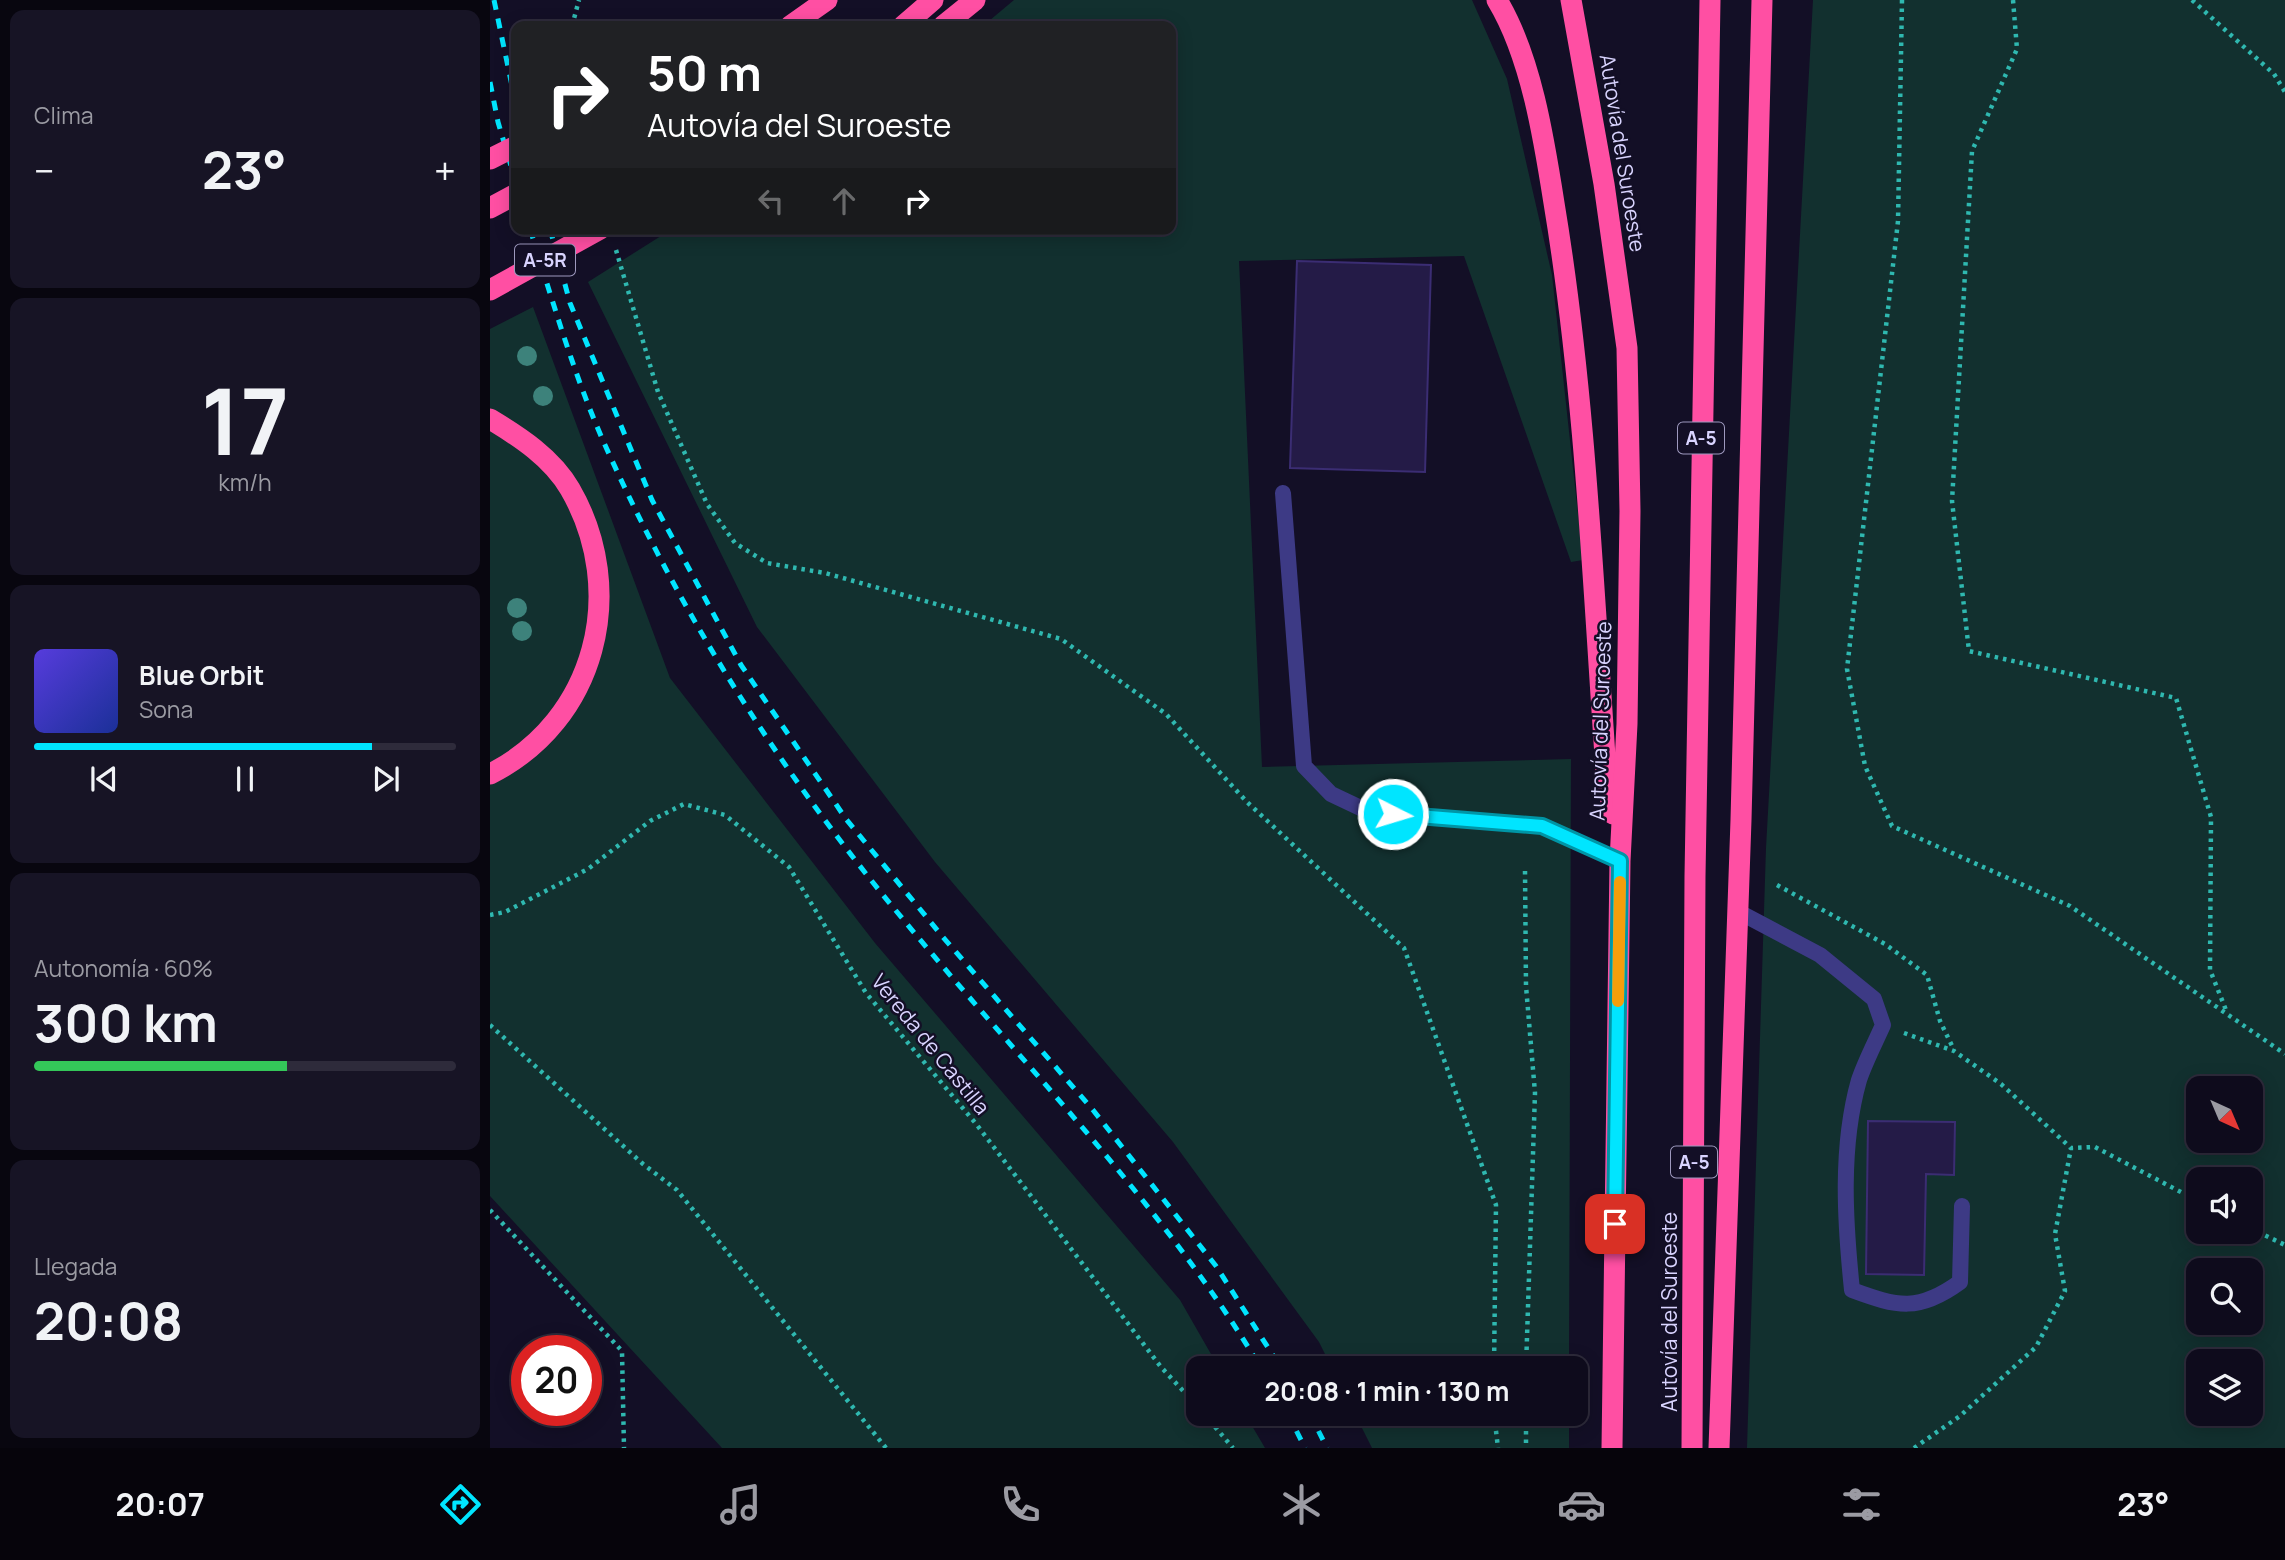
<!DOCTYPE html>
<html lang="es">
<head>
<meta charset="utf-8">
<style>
  :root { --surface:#0e0b1c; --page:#171425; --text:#f1f3f6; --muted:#9b9ba3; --line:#2e2b3b; --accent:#00e5ff }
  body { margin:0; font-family:Manrope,sans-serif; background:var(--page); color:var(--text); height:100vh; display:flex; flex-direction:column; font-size:26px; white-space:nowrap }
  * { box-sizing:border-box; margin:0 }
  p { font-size:23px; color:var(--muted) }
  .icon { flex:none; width:38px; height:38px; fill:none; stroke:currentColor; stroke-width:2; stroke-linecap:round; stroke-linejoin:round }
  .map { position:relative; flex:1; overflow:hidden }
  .side { display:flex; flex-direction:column; gap:10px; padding:10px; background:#08060f; width:490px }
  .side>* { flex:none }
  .guide { position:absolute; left:21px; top:21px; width:665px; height:214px; border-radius:14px; box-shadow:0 4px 18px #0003,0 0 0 2px var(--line); background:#202124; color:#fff; overflow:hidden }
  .needle { width:46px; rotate:136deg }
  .fabs { position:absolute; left:1696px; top:1076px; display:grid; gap:14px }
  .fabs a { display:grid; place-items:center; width:77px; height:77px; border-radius:14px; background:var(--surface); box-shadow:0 4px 18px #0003,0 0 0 2px var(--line); font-size:35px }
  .speed { position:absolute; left:21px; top:1335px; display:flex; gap:14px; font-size:35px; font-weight:700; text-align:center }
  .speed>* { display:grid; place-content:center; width:91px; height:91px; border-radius:50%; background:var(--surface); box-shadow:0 4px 18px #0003,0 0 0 2px var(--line); line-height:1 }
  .speed .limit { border:10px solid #d22; background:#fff; color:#111 }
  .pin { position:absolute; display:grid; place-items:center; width:60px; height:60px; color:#fff; margin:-30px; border-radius:14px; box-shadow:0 4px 10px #0006 }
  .me { position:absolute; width:77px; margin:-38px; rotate:95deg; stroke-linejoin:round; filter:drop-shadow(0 0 5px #0008) }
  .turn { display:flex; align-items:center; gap:24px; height:147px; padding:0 21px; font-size:32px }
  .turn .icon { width:91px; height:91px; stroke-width:2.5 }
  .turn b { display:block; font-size:49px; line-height:60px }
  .lanes { display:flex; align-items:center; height:66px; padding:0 21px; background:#0003; justify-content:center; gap:35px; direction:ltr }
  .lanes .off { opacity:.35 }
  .big { font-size:52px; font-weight:700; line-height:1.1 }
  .side .tile { flex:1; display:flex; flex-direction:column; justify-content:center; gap:10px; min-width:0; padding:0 24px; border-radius:14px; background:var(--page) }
  .side .dial { align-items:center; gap:0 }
  .dial b { font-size:91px; line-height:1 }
  .song { display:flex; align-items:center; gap:21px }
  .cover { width:84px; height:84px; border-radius:10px; background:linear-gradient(135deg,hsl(250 70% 55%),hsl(230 70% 35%)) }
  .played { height:7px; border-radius:4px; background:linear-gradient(90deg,var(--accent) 80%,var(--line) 80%) }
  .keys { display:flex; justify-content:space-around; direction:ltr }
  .heat { display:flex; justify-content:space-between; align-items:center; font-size:38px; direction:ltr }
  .charge { height:10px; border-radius:5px; background:linear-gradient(90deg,#34c759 60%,var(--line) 0) }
  .trip { position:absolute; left:696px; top:1356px; width:402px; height:70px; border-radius:14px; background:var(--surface); box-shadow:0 4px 18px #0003,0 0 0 2px var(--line); font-weight:700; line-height:70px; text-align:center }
  .tabs { display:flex; height:112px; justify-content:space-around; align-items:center; background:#06040b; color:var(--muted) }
  .tabs .icon { width:49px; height:49px }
  .tabs .selected { color:var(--accent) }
  .tabs b { font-size:32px; color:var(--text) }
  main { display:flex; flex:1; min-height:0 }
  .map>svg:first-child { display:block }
  .green { fill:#12302f; fill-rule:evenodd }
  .building { fill:#241b47; stroke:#3b2d73; stroke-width:2 }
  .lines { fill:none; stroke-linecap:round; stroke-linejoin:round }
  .path { stroke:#2fb8b0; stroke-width:4.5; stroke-dasharray:3.5 5; stroke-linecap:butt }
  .lane { stroke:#3d3a85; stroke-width:16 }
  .highway { stroke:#ff4fa3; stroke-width:21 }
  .rail { stroke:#00e5ff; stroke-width:5; stroke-dasharray:10 9; stroke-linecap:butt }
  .highway-bridge { stroke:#ff4fa3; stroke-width:21 }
  .tree { fill:#3d827b }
  .route-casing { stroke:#0095a6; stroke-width:18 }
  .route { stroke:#00e5ff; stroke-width:12 }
  .slow { stroke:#f59e0b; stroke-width:12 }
  .labels { text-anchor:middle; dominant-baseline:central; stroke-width:5; stroke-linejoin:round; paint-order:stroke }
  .shield { fill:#130f26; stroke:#9e99be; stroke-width:2 }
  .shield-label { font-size:19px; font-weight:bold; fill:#d9d4ff }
  .street-label { font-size:21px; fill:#d9d4ff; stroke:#130f26 }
</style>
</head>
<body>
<main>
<section class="side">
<div class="tile"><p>Clima</p>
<div class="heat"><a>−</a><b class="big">23°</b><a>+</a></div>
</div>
<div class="tile dial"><b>17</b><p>km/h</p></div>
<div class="tile">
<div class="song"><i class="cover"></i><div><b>Blue Orbit</b><p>Sona</p></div></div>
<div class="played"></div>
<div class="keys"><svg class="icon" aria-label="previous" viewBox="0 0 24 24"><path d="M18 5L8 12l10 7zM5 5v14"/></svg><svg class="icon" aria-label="pause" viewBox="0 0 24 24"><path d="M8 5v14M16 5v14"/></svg><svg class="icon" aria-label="next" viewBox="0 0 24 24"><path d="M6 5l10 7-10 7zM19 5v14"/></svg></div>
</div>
<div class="tile"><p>Autonomía · 60%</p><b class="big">300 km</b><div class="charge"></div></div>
<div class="tile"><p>Llegada</p><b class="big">20:08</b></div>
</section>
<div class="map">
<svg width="1795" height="1448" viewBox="0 0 1795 1448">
  <rect width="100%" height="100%" fill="#130f26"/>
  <g class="green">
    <polygon points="524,0 982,0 1017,79 1062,275 1093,560 1081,562 974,256 749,261 772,767 1081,759 1079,1368 842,1368 829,1342 683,1142 445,862 267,627 98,282 182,229 681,229 681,26 493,26"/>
    <path d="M1323,0H1795V1448H1257L1276,848ZM1708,1088H1760V1141H1708ZM1708,1180H1760V1232H1708ZM1708,1270H1760V1323H1708ZM1708,1362H1760V1414H1708Z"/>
    <polygon points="43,307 180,678 385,943 690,1300 729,1368 709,1368 709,1414 755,1414 775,1448 232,1448 0,1196 0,329"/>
    <polygon points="865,1414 1079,1414 1079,1448 882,1448"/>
  </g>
  <g class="building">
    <polygon points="807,261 941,265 935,472 800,468"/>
    <polygon points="1378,1121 1465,1122 1464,1175 1436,1174 1434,1275 1376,1274"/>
  </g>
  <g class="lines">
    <g class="path">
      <polyline points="1412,0 1408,221 1357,669 1375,766 1402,826 1580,906 1795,1054"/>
      <polyline points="1523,0 1527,49 1482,151 1462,501 1479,651 1686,698 1721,817 1720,970 1736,1010"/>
      <polyline points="1702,0 1784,74 1795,92"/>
      <polyline points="82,26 89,0"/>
      <polyline points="126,250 168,392 217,504 245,543 277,563 335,573 571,639 676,714 757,802 914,948 1006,1205 1004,1368"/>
      <polyline points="1035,871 1036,986 1045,1093 1036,1368"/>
      <polyline points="1287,885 1395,944 1437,975 1450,1021 1464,1050"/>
      <polyline points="0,915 15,912 98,869 160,821 194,804 235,815 299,867 376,993 487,1125 671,1367 709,1408"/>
      <polyline points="0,1025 153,1164 187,1190 396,1448"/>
      <polyline points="1414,1033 1464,1051 1511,1084 1581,1148 1605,1147 1708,1201"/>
      <polyline points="0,1210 132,1351 134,1448"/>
      <polyline points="1760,1228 1795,1245"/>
      <polyline points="714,1414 743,1448"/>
      <polyline points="1004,1414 1008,1448"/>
      <polyline points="1036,1414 1036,1448"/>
      <polyline points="1424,1448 1470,1416 1546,1347 1575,1291 1565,1234 1581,1148"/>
    </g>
    <g class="lane">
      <polyline points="793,493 814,766 841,794 879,812 1052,826 1130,861"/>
      <path d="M1247,911L1330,955L1384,999L1393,1025C1385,1043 1375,1062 1369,1080C1350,1147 1355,1222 1362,1290C1408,1307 1429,1312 1470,1282L1472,1206"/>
    </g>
    <g class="highway">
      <path d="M1007,0C1041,56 1054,139 1064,203C1095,390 1103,582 1116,771L1123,814"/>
      <polyline points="1081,0 1114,184 1137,348 1140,511 1137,724 1130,861 1122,1448"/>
      <polyline points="300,26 337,0"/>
      <polyline points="413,26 443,0"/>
      <polyline points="453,26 485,0"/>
      <polyline points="0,208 26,194"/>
      <path d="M0,419C30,437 62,458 80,489C139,591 106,721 0,774"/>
      <polyline points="1202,1448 1205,876 1220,0"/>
      <polyline points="1229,1448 1251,820 1272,0"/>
    </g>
    <g class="rail">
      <polyline points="4,0 26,105"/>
      <polyline points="0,82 8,122 26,183"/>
      <path d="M40,229C64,305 86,383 120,456C196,623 294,777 412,918C534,1066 672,1203 771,1368"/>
      <polyline points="60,229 80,303 162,500 251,665 356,819 452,936 603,1110 726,1266 791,1368"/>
      <polyline points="798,1414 815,1448"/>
      <polyline points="820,1414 837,1448"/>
    </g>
    <g class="highway-bridge">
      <polyline points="0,159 26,146"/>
      <polyline points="0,290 110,229"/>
    </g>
  </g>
  <g class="tree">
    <circle cx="37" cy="356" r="10"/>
    <circle cx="53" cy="396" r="10"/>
    <circle cx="27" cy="608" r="10"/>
    <circle cx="32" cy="631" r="10"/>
  </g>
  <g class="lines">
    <defs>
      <polyline id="route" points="903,814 1052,826 1130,861 1125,1224"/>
    </defs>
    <use href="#route" class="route-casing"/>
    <use href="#route" class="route"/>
    <polyline class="slow" points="1128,1001 1130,882"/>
  </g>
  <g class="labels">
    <g class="shield">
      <rect x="25" y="244.5" width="60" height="31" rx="5"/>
      <rect x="1188" y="422.5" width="46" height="31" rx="5"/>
      <rect x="1181" y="1146.5" width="46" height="31" rx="5"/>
    </g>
    <g class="shield-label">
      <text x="55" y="260">A-5R</text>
      <text x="1211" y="438">A-5</text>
      <text x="1204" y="1162">A-5</text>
    </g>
    <g class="street-label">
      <text transform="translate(1133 153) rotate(81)">Autovía del Suroeste</text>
      <text transform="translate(1110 721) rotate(-88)">Autovía del Suroeste</text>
      <text transform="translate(441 1044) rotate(51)">Vereda de Castilla</text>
      <text transform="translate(1179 1312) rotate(-90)">Autovía del Suroeste</text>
    </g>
  </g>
</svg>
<div class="fabs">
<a><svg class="needle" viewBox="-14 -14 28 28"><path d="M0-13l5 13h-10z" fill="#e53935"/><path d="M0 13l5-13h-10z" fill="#9b9ba3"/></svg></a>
<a><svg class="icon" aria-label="sound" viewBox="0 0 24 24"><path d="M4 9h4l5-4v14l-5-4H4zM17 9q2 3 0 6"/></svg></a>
<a><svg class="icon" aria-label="search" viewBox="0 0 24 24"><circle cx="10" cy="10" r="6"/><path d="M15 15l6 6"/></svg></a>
<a><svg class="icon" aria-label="layers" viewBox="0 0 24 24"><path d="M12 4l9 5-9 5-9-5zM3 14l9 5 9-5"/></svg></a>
</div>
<div class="speed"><div class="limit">20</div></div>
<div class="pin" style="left:1125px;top:1224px;background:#d93025"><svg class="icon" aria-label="arrive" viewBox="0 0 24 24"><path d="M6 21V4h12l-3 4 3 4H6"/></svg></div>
<svg class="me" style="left:903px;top:814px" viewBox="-20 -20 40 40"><circle r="17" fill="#00e5ff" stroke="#fff" stroke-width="3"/><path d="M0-11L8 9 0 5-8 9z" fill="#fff"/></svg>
<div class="trip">20:08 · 1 min · 130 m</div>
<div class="guide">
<div class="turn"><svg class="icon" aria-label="right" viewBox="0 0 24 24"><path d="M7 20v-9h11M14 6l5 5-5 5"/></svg><div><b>50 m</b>Autovía del Suroeste</div></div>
<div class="lanes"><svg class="icon off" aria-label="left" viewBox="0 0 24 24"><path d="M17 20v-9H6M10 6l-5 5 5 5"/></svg><svg class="icon off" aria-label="ahead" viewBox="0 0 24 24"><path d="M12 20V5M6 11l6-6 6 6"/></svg><svg class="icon" aria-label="right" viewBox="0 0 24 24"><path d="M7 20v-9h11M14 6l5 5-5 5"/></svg></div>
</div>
</div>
</main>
<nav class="tabs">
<b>20:07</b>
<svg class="icon selected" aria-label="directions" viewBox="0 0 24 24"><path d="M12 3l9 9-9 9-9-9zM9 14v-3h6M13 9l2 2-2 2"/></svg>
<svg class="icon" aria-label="music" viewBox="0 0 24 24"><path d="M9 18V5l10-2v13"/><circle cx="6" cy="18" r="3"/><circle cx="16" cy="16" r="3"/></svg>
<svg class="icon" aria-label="phone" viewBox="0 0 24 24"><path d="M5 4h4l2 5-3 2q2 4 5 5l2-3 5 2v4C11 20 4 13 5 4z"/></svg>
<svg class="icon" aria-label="climate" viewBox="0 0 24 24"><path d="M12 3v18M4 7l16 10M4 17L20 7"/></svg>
<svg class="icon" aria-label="car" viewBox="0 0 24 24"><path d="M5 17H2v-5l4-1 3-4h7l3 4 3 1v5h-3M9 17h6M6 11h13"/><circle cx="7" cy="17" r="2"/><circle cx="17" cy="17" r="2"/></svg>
<svg class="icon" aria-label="filters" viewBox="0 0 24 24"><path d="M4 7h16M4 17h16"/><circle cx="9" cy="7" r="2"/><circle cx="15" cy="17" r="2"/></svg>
<b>23°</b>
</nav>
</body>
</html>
